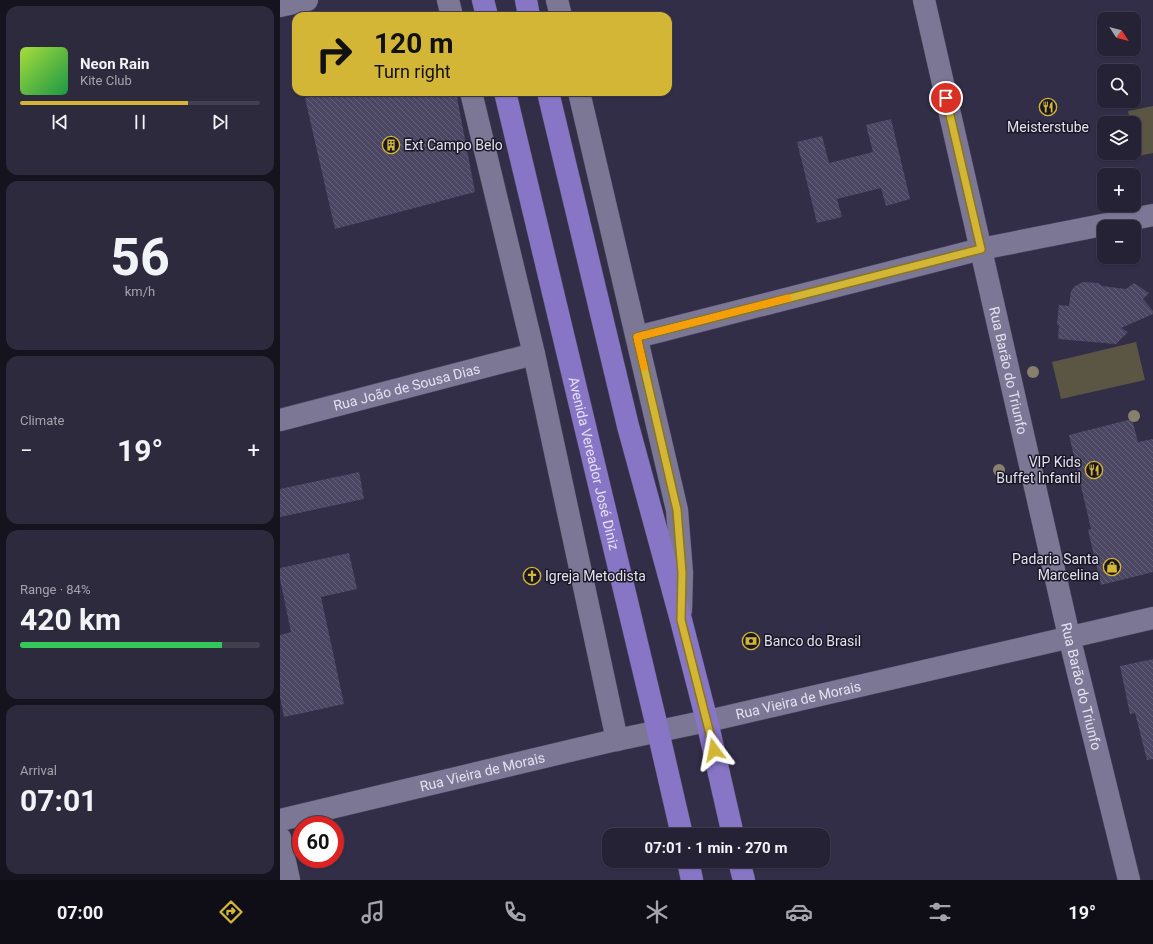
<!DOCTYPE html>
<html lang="en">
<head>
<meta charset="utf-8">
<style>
  :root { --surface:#262236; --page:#2e2a3e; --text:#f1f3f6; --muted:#a4a4ad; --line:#423f51; --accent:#d3b635 }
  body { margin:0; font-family:Roboto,sans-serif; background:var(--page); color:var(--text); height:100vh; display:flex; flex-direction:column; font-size:15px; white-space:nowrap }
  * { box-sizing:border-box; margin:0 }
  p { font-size:13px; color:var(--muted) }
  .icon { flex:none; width:22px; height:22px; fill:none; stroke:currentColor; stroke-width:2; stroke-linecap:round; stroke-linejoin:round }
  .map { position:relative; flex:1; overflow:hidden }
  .details { display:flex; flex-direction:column; gap:6px; padding:6px; background:#15131e; width:280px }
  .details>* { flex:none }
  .guide { position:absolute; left:12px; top:12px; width:380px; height:84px; border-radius:12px; box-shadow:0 1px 3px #0004,0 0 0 1px var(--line); background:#d3b635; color:#111; overflow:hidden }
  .needle { width:26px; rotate:126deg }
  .controls { position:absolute; left:817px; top:12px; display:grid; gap:8px }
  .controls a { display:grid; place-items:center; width:44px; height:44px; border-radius:8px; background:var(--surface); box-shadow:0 1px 3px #0004,0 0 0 1px var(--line); font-size:20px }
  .speed { position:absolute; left:12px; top:816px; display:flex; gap:8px; font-size:20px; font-weight:700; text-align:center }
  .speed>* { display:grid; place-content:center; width:52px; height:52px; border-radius:50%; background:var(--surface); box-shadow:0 1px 3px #0004,0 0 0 1px var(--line); line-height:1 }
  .speed .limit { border:6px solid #d22; background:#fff; color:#111 }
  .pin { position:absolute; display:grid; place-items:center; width:34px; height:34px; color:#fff; margin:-17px; border:2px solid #fff; border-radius:50%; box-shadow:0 1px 4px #0007 }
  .me { position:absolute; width:44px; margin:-22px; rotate:347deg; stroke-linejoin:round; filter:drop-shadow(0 0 3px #0008) }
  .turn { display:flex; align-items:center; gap:14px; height:84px; padding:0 16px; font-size:18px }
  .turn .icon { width:52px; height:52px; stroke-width:2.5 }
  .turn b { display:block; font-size:28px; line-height:34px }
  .big { font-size:30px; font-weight:700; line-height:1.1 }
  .details .tile { flex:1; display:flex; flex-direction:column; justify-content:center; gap:6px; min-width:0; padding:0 14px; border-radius:12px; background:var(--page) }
  .details .dial { align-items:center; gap:0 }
  .dial b { font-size:52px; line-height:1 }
  .song { display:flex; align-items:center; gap:12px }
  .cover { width:48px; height:48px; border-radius:6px; background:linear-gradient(135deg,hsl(80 70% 55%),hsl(140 70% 35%)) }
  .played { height:4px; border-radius:2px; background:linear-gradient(90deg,var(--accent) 70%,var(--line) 70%) }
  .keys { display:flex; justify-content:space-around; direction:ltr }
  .heat { display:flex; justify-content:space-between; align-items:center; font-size:22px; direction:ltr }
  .charge { height:6px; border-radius:3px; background:linear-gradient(90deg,#34c759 84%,var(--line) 0) }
  .trip { position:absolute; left:322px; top:828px; width:228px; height:40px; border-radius:12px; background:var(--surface); box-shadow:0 1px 3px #0004,0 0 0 1px var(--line); font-weight:700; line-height:40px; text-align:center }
  .menu { display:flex; height:64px; justify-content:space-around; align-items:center; background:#0f0e16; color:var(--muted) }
  .menu .icon { width:28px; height:28px }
  .menu .on { color:var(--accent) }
  .menu b { font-size:18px; color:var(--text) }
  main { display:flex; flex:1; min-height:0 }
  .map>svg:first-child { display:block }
  .park { fill:#5b5644 }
  .building { fill:url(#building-back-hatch) }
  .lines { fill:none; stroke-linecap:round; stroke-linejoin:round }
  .minor-casing { stroke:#4f4b61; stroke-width:23 }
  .tertiary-casing { stroke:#4f4b61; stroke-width:23 }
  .primary-casing { stroke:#4f4b61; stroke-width:23 }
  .minor { stroke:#7c7795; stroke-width:22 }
  .tertiary { stroke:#7c7795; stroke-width:22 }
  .primary { stroke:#8775c6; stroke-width:22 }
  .tree { fill:#887f6d }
  .route-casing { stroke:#897622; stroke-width:10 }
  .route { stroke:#d3b635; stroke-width:7 }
  .slow { stroke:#f59e0b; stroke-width:7 }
  .labels { text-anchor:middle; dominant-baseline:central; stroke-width:3; stroke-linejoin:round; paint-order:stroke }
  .poi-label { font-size:14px; fill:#e3e1f2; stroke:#1a1824; text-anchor:start }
  .street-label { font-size:14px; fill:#e3e1f2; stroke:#1a1824 }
</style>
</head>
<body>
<main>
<section class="details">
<div class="tile">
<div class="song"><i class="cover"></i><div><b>Neon Rain</b><p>Kite Club</p></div></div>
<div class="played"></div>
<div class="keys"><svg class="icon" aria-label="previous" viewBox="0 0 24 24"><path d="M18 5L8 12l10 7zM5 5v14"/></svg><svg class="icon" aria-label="pause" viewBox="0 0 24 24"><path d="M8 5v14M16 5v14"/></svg><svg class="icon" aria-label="next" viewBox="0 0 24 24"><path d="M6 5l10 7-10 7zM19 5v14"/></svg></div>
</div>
<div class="tile dial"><b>56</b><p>km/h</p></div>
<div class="tile"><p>Climate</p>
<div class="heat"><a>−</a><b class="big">19°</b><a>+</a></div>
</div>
<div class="tile"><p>Range · 84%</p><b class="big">420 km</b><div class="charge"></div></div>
<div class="tile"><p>Arrival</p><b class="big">07:01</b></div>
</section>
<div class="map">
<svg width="873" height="880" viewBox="0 0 873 880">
  <defs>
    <pattern id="building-back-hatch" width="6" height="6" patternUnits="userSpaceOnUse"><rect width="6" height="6" fill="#4b4662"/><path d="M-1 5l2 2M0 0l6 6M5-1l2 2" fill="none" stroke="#656079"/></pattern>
  </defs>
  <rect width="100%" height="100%" fill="#332e48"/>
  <g class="park">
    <polygon points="873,106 873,153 858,156 854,138 854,123 851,123 848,111"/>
    <polygon points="856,342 865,380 781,399 772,362"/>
  </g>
  <g class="building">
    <polygon points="48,92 176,92 195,192 55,229 25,98"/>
    <polygon points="611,119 630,199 606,206 601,188 557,199 562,217 537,223 517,142 542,136 549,163 593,152 586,125"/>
    <polygon points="803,282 818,283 822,286 846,289 854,283 869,293 863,299 873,311 873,314 841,328 848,332 836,344 778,339 779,326 777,324 779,305 789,306 791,291 795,286"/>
    <polygon points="852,419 858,442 873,439 873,572 821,585 808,530 811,529 789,435"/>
    <polygon points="79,472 84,499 0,517 0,489"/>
    <polygon points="69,553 77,589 41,597 64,704 4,717 0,697 0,635 11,632 0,579 0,568"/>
    <polygon points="873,659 873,759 867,760 855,713 850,714 840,666"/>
  </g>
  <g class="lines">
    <defs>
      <g id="minor">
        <path id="s1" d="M644,0L789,636L849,880"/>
        <polyline points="0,6 27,0"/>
        <polyline points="357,337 701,249 873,215"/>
        <path id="s2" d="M0,420L254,354"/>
        <polyline points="0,838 9,880"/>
      </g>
      <g id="tertiary">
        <polyline points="168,0 172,16"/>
        <polyline points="277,0 281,16"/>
        <polyline points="191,92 254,354 337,740"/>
        <polyline points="299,92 397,510 402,573 401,610"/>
        <path id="s3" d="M0,820L327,742L441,718L873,618"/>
      </g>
      <g id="primary">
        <polyline points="203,0 207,16"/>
        <polyline points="246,0 249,16"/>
        <path id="s4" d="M225,92L378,731L402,835"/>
        <polyline points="268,92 348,426 401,620 427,721 453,835"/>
        <polyline points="408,861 412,880"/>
        <polyline points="459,861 464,880"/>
      </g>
    </defs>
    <use href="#minor" class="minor-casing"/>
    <use href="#tertiary" class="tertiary-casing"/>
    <use href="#primary" class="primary-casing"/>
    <use href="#minor" class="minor"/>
    <use href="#tertiary" class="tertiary"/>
    <use href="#primary" class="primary"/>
  </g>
  <g class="tree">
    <circle cx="753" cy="372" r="6"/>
    <circle cx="854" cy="416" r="6"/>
    <circle cx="719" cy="470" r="6"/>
  </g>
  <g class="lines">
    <defs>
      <polyline id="route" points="434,750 401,620 402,573 397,510 357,337 701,249 666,98"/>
    </defs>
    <use href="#route" class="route-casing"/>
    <use href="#route" class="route"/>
    <polyline class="slow" points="364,367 357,337 508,298"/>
  </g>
  <defs>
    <symbol id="restaurant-ring" viewBox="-11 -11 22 22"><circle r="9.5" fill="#1a1824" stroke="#d3b635" stroke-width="1.5"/><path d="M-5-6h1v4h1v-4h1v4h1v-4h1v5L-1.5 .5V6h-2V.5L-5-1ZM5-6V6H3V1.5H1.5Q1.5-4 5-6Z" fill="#d3b635"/></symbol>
    <symbol id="building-ring" viewBox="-11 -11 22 22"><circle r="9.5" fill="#1a1824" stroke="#d3b635" stroke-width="1.5"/><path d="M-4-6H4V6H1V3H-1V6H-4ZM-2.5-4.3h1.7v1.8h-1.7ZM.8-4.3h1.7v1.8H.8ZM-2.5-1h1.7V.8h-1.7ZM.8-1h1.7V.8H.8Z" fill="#d3b635"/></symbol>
    <symbol id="shop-ring" viewBox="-11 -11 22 22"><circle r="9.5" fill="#1a1824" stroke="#d3b635" stroke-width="1.5"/><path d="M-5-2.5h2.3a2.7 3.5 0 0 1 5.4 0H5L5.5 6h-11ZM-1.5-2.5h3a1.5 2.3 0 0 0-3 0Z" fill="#d3b635"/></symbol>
    <symbol id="church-ring" viewBox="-11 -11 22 22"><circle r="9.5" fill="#1a1824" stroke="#d3b635" stroke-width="1.5"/><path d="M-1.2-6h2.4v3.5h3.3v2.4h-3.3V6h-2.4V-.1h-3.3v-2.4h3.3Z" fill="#d3b635"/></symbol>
    <symbol id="bank-ring" viewBox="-11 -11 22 22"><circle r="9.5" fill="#1a1824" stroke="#d3b635" stroke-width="1.5"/><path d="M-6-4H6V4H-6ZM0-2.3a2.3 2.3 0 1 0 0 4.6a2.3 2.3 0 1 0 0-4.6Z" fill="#d3b635"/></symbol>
  </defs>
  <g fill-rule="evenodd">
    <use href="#restaurant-ring" x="758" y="97" width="20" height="20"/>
    <use href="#building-ring" x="101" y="135" width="20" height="20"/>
    <use href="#restaurant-ring" x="804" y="460" width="20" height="20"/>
    <use href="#shop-ring" x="822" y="557" width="20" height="20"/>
    <use href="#church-ring" x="242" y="566" width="20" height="20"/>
    <use href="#bank-ring" x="461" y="631" width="20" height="20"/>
  </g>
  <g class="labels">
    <g class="poi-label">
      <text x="768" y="127" text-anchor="middle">Meisterstube</text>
      <text x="124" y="145">Ext Campo Belo</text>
      <text x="801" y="462" text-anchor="end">VIP Kids<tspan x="801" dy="16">Buffet Infantil</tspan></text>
      <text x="819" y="559" text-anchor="end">Padaria Santa<tspan x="819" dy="16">Marcelina</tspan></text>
      <text x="265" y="576">Igreja Metodista</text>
      <text x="484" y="641">Banco do Brasil</text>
    </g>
    <g class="street-label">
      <text stroke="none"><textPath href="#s1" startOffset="380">Rua Barão do Triunfo</textPath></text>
      <text stroke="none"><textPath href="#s2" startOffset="131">Rua João de Sousa Dias</textPath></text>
      <text stroke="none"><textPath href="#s4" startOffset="382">Avenida Vereador José Diniz</textPath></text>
      <text stroke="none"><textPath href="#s1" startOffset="704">Rua Barão do Triunfo</textPath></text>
      <text stroke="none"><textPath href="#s3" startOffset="532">Rua Vieira de Morais</textPath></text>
      <text stroke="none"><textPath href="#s3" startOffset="208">Rua Vieira de Morais</textPath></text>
    </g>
  </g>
</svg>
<div class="controls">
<a><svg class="needle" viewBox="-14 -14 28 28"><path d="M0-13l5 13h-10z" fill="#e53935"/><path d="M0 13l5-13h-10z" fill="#a4a4ad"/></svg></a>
<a><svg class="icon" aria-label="search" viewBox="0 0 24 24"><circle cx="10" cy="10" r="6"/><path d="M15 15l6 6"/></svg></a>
<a><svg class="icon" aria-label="layers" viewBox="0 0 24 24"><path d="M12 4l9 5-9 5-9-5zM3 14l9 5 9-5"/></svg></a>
<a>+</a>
<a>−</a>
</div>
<div class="speed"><div class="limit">60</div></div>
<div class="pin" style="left:666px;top:98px;background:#d93025"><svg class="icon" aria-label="arrive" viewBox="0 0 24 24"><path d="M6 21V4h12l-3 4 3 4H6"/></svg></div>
<svg class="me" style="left:434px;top:750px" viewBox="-20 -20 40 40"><path d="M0-17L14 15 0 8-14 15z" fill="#d3b635" stroke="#fff" stroke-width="4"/></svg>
<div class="trip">07:01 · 1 min · 270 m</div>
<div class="guide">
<div class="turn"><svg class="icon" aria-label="right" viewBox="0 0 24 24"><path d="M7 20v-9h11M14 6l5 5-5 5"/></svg><div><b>120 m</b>Turn right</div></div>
</div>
</div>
</main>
<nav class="menu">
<b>07:00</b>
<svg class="icon on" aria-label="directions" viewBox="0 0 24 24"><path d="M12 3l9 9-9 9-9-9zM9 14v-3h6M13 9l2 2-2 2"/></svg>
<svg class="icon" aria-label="music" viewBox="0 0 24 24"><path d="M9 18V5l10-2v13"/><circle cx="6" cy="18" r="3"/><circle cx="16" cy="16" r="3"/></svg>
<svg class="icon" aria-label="phone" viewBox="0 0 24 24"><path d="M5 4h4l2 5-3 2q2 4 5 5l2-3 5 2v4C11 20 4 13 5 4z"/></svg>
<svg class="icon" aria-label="climate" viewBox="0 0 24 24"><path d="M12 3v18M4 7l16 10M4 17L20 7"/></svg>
<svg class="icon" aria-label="car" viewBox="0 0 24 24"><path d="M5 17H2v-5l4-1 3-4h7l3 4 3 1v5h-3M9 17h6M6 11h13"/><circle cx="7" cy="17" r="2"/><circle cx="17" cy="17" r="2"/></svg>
<svg class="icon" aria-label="filters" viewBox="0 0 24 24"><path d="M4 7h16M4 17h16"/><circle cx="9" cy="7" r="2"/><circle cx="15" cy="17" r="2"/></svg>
<b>19°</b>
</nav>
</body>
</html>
